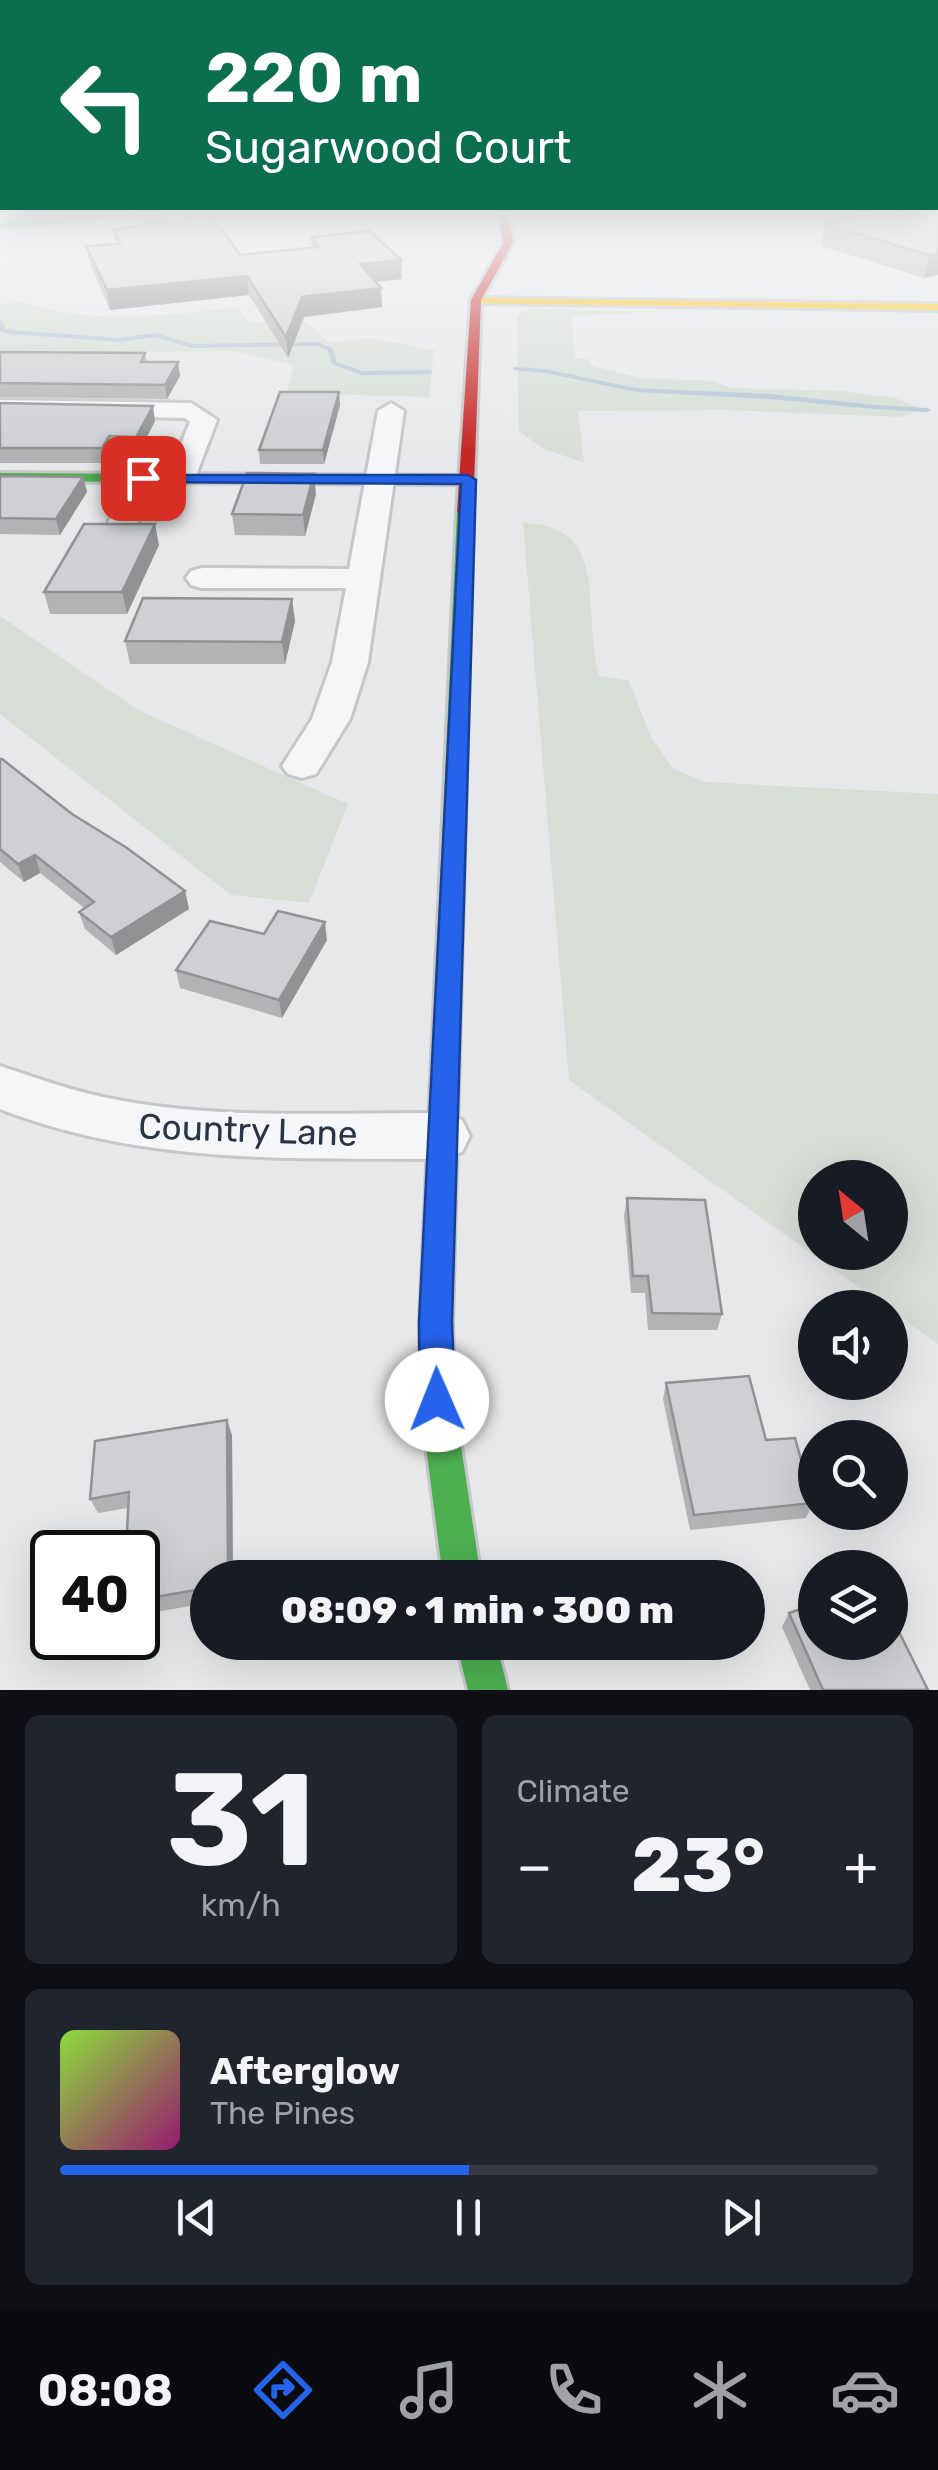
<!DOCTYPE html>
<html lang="en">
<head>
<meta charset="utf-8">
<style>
  :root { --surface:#171b24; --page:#20242c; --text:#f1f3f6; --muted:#9ea1a6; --line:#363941; --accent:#2563eb }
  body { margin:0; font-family:Rubik,sans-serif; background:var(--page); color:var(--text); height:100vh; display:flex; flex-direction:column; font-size:38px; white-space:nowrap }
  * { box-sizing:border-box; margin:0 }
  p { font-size:32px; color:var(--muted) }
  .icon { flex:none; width:55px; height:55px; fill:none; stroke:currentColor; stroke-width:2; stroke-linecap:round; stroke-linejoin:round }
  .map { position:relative; height:1690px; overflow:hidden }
  .panel { display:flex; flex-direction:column; gap:25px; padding:25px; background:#0d0f14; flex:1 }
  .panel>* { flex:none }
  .banner { position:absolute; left:0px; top:0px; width:940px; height:210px; box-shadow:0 10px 40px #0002; background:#0b6e4f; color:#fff; overflow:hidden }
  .needle { width:65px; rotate:330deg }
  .fabs { position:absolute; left:798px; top:1160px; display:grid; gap:20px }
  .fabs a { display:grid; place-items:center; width:110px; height:110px; border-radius:50%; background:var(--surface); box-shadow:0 10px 40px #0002; font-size:50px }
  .speed { position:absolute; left:30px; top:1530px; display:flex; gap:20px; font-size:50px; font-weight:700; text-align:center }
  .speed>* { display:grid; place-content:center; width:130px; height:130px; border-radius:50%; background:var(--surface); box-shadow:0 10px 40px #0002; line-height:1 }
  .speed .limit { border:5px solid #111; border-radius:15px; background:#fff; color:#111 }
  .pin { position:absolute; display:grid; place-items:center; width:85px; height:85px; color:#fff; margin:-42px; border-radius:20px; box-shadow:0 5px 15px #0006 }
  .me { position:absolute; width:110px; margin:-55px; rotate:359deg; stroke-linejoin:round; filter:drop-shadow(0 0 8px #0008) }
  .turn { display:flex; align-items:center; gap:35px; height:210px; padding:0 40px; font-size:45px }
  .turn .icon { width:130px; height:130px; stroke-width:2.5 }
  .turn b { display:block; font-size:70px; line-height:85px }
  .big { font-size:75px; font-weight:800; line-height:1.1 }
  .panel .widget { flex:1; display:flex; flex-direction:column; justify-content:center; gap:15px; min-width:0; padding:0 35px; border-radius:15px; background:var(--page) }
  .panel .dial { align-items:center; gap:0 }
  .dial b { font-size:130px; line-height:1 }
  .song { display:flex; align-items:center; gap:30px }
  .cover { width:120px; height:120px; border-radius:15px; background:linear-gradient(135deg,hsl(90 70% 55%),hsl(320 70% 35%)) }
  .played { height:10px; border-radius:5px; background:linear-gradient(90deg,var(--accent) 50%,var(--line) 50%) }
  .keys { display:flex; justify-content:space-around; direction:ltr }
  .heat { display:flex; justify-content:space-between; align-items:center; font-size:55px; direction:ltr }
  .panel .tiles { flex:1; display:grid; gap:25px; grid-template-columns:1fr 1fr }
  .widget:last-child { grid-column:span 2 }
  .trip { position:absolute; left:190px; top:1560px; width:575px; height:100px; border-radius:50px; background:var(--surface); box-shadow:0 10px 40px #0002; font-weight:800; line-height:100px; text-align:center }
  .menu { display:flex; height:160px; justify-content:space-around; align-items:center; background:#090b0e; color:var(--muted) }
  .menu .icon { width:70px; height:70px }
  .menu .selected { color:var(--accent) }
  .menu b { font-size:45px; color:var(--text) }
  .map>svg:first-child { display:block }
  .green { fill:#d6ded6; fill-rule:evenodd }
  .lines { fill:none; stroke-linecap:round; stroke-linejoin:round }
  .stream { fill:#b4c4d5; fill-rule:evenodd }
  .street-casing { stroke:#c4c6c8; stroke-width:6 }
  .fast-casing { stroke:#c4c6c8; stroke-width:6 }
  .slow-casing { stroke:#c4c6c8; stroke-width:6 }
  .jam-casing { stroke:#c4c6c8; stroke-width:6 }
  .street { fill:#f5f6f7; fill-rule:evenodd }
  .fast { fill:#4caf50; fill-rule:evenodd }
  .slow { fill:#ffc107; fill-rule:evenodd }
  .jam { fill:#c62828; fill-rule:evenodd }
  .wall { fill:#b1b3b5 }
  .shaded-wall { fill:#909294 }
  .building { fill:#ced0d3; stroke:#909294; stroke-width:2.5 }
  .route { fill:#2563eb; stroke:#184099; stroke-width:2.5 }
  .labels { text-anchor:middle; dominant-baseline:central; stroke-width:10; stroke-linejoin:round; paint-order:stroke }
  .near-street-label { font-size:35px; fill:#2b3445; stroke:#f4f6f9 }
</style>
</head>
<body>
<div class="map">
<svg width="938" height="1690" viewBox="0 0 938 1690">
  <rect width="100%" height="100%" fill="#e6e8ea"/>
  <g class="green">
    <path d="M23,302C90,326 166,314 237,308L249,322H307L328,342L373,338L434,350L429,397L287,393L294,365L234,351L0,353V304Z"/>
    <polygon points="531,308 651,312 572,316 575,358 588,359 592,366 641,378 714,381 731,388 842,391 895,398 917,407 914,413 899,417 725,410 578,411 584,463 542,448 519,431 517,315"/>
    <path d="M523,523C613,525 581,612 599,676L629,681L651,737L673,768L704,782L938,794V1344L569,1080ZM815,1178H890V1252H815Z"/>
    <polygon points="0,616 140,711 348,804 309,903 231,895 0,714"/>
  </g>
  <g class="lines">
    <g class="stream">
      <polygon points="0,320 3,322 5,329 11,330 119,338 155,333 192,344 318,342 333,349 337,362 362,371 430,370 433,372 430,374 361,375 332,364 328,351 317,346 192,348 155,337 119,342 11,334 0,331"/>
      <polygon points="515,367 545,369 636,388 770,394 875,405 927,408 931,410 927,412 875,409 770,399 636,392 545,373 513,370 513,368"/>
    </g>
    <defs>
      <g id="street">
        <polygon points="0,400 191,403 217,420 195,478 181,486 167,478 190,422 185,418 0,414"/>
        <polygon points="391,403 404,411 368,662 350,719 316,774 302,778 288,774 282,766 312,719 332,662 346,588 202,588 191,585 186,578 191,571 202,568 349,569 378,411"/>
        <polygon points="143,470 157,478 132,536 128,542 106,542 102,536 129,478"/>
        <path d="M0,1066C34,1077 68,1090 103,1097C214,1121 331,1112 443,1113L462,1120L470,1136L462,1152L443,1159C292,1158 144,1165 0,1109Z"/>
      </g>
      <g id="fast">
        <polygon points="118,213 154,213 0,229 0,223"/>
        <polygon points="0,473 468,476 475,480 468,484 0,481"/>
        <polygon points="465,507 473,512 452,1322 454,1400 481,1578 443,1578 420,1400 420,1322 457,512"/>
        <polygon points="456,1642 496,1642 508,1690 468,1690"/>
      </g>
      <polygon id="slow" points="472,298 938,304 938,310 476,303"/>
      <polygon id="jam" points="499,213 509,213 513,243 481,300 473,512 465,517 457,512 471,300 503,243"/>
    </defs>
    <use href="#street" class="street-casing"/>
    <use href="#fast" class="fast-casing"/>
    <use href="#slow" class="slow-casing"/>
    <use href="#jam" class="jam-casing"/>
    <use href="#street" class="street"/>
    <use href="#fast" class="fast"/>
    <use href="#slow" class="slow"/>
    <use href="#jam" class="jam"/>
  </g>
  <g class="wall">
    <polygon points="938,216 924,278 821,246 825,224"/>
    <polygon points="114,230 240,255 312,248 311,237 402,279 375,282 381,288 382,307 304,317 288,358 249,295 110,310 90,264 86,246 116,244"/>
    <polygon points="0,352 145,353 147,362 180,376 167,399 0,397"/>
    <polygon points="339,392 340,405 324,464 260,464 259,450"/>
    <polygon points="0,403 155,421 139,452 112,451 105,463 0,463"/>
    <polygon points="0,476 83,477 87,492 60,535 0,534"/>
    <polygon points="316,494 305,536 235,535 232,514"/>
    <polygon points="159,545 127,614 50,614 44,592"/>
    <polygon points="295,621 285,664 130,664 125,641"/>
    <polygon points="0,759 72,814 185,891 189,909 116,955 85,929 79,912 84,908 40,873 24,882 0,862"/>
    <polygon points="264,934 327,940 282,1018 180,988 176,970"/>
    <polygon points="627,1198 722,1314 717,1330 648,1330 645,1293 631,1293 624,1215"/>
    <polygon points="666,1383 766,1440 813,1503 806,1518 690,1530 663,1399"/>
    <polygon points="232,1435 233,1578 208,1578 208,1603 138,1615 138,1552 128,1508 98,1513 90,1499"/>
    <polygon points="789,1613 928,1690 810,1690 782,1627"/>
  </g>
  <g class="shaded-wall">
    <polygon points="938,253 938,275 924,278 929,255"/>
    <polygon points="401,260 402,279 362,283 360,264"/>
    <polygon points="247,276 249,295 110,310 107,290"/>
    <polygon points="381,288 382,307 304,317 288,358 286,337 302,297"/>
    <polygon points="178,362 180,376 167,399 165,385"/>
    <polygon points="339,392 340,405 324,464 323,450"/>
    <polygon points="153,406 155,421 139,452 136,437"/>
    <polygon points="109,436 112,451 105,463 102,448"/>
    <polygon points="314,474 316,494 305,536 303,515"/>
    <polygon points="83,477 87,492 60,535 56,519"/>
    <polygon points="155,524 159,545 127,614 122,592"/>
    <polygon points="292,599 295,621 285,664 282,642"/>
    <polygon points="35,855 40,873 24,882 18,864"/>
    <polygon points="185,891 189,909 116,955 111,937"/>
    <polygon points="325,922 327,940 282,1018 279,1000"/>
    <polygon points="227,1420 232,1435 233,1578 228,1578"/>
  </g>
  <g class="building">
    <polygon points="876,213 925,213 938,216 938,253 929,255 825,224"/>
    <polygon points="215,220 240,255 318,247 311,237 370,231 401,260 360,264 381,288 302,297 286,337 247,276 107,290 86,246 120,244 114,230 163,221"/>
    <polygon points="0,352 145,353 141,362 178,362 165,385 0,383"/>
    <polygon points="280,392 339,392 323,450 259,450"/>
    <polygon points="0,403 153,406 136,437 109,436 102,448 0,448"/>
    <polygon points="247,473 314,474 303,515 232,514"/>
    <polygon points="0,476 83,477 56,519 0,518"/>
    <polygon points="84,524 155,524 122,592 44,592"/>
    <polygon points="143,598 292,599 282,642 125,641"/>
    <polygon points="0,759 2,759 72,814 127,848 185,891 111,937 79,912 94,902 35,855 18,864 0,849"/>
    <polygon points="278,911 325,922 279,1000 176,970 210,921 264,934"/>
    <polygon points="627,1198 705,1200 722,1314 652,1313 648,1276 633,1276"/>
    <polygon points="749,1376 766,1440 795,1438 813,1503 694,1515 666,1383"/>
    <polygon points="227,1420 228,1578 208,1578 208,1588 138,1600 138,1552 126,1552 129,1492 90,1499 95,1441"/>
    <polygon points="815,1604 815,1642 890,1642 890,1614 928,1690 823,1690 789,1613"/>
  </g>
  <linearGradient id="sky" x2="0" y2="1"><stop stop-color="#93bae0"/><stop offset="0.47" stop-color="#f4f5f6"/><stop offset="1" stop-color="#f4f5f6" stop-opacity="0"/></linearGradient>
  <rect width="938" height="450" fill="url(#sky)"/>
  <polygon class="route" points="138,475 468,475 476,480 452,1322 455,1400 450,1412 437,1417 425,1412 420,1400 419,1322 461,484 143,482 138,481"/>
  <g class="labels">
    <g class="near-street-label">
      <text transform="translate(248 1130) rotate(2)">Country Lane</text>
    </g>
  </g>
</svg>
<div class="fabs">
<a><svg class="needle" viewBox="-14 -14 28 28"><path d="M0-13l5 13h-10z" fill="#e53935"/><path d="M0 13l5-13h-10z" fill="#9ea1a6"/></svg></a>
<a><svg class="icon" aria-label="sound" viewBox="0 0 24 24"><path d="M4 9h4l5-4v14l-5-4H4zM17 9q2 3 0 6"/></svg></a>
<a><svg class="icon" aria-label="search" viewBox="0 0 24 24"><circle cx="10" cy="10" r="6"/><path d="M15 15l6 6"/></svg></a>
<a><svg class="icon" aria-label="layers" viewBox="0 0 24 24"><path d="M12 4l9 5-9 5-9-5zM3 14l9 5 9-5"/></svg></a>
</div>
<div class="speed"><div class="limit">40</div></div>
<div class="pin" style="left:143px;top:478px;background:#d93025"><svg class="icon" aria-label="arrive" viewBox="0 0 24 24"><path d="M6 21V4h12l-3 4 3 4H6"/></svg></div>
<svg class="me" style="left:437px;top:1400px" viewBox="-20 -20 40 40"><circle r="19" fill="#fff"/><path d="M0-13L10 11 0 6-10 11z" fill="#2563eb"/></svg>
<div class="trip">08:09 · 1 min · 300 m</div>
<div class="banner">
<div class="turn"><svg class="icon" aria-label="left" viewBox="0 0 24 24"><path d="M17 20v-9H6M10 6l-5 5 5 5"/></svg><div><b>220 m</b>Sugarwood Court</div></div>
</div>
</div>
<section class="panel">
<div class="tiles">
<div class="widget dial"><b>31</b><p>km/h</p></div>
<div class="widget"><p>Climate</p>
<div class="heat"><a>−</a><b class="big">23°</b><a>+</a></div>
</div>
<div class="widget">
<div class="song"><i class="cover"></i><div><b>Afterglow</b><p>The Pines</p></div></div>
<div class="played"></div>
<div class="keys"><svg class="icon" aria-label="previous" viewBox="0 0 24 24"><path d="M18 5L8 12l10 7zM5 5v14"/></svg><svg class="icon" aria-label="pause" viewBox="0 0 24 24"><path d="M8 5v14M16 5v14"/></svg><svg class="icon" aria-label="next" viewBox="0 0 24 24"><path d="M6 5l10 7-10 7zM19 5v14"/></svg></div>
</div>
</div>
</section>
<nav class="menu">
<b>08:08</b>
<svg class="icon selected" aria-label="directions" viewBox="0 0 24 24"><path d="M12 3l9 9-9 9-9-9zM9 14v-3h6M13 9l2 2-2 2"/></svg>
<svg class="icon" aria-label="music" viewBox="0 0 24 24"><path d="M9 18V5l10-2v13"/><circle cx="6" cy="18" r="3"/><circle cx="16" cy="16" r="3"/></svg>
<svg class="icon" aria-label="phone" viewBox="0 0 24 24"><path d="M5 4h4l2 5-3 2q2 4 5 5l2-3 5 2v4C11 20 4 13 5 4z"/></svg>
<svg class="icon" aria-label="climate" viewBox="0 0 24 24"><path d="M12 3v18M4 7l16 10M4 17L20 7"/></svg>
<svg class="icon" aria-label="car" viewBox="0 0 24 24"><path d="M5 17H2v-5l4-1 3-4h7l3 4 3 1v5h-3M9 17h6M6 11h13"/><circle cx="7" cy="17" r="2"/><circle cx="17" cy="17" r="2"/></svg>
</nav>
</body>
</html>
